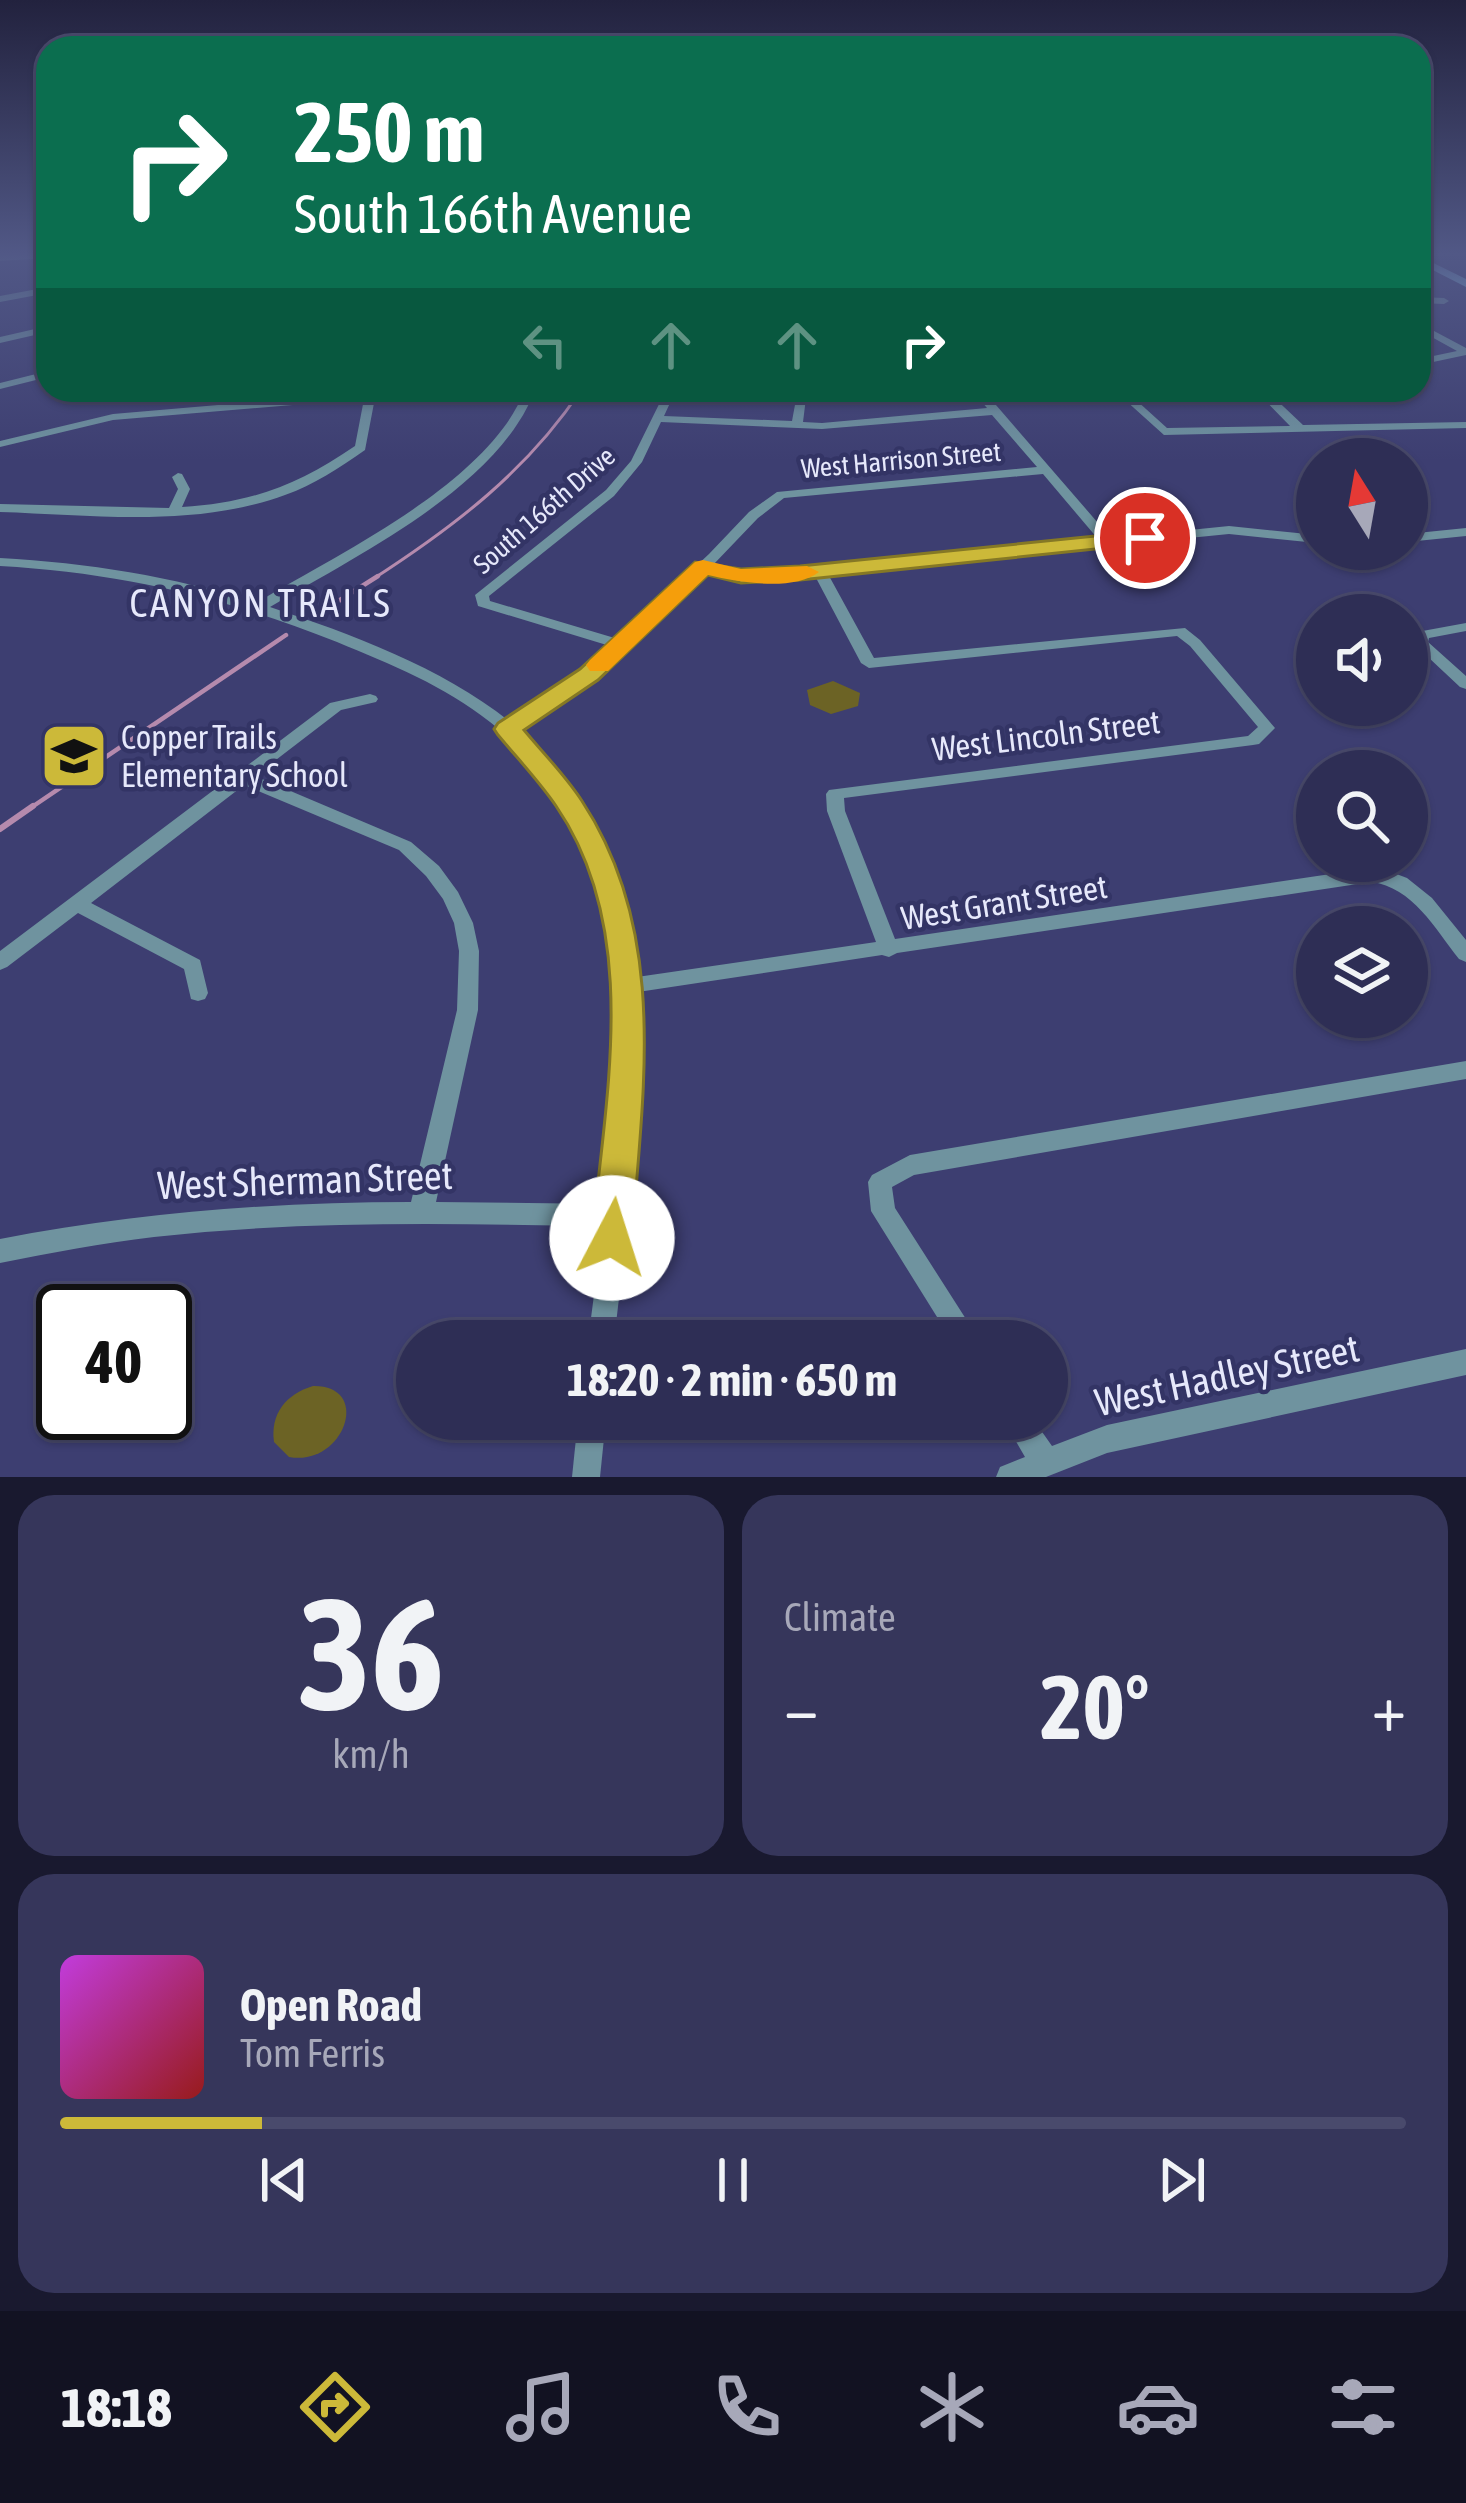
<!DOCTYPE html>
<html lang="en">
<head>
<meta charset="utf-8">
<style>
  :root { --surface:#2e2e55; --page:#36365b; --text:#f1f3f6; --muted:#a7a8b9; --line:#494a6c; --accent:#ccb939 }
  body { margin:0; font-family:"Asap Condensed",sans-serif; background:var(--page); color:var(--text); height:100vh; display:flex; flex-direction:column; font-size:45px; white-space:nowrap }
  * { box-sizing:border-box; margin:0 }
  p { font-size:39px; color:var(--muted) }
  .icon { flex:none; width:66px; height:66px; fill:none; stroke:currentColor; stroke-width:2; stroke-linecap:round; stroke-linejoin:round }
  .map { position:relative; height:1477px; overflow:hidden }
  .panel { display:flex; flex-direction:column; gap:18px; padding:18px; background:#19192f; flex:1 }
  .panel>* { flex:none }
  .guide { position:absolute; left:36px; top:36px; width:1395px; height:366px; border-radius:36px; box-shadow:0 3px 9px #0004,0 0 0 3px var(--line); background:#0b6e4f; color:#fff; overflow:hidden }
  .needle { width:78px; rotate:349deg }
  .controls { position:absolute; left:1296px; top:438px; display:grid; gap:24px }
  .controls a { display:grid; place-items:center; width:132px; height:132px; border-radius:50%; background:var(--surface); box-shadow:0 3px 9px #0004,0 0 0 3px var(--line); font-size:60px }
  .speed { position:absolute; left:36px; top:1284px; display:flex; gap:24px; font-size:60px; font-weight:700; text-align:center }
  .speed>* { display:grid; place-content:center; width:156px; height:156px; border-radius:50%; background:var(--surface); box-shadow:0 3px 9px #0004,0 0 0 3px var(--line); line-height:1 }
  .speed .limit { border:6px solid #111; border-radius:18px; background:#fff; color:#111 }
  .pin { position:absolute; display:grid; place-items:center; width:102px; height:102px; color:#fff; margin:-51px; border:6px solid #fff; border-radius:50%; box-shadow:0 3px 12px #0007 }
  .me { position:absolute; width:132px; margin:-66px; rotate:5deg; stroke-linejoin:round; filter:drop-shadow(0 0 9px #0008) }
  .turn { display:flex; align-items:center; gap:42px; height:252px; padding:0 60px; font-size:54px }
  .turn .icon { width:156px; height:156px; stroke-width:2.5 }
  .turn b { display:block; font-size:84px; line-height:102px }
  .lanes { display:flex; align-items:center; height:114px; padding:0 60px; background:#0003; justify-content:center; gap:60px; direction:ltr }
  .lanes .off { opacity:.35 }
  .big { font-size:90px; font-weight:700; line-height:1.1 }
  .panel .tile { flex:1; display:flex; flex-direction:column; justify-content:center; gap:18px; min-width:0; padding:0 42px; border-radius:36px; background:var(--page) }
  .panel .dial { align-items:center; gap:0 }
  .dial b { font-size:156px; line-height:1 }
  .song { display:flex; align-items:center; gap:36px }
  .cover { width:144px; height:144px; border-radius:18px; background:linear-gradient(135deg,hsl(290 70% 55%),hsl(0 70% 35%)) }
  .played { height:12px; border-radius:6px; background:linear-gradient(90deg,var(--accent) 15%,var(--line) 15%) }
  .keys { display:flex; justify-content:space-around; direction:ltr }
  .heat { display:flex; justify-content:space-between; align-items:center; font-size:66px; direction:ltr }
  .panel .tiles { flex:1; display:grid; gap:18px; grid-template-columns:1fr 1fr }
  .tile:last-child { grid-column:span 2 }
  .trip { position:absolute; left:396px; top:1320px; width:672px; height:120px; border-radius:60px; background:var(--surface); box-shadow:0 3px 9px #0004,0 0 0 3px var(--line); font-weight:700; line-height:120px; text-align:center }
  .tabs { display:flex; height:192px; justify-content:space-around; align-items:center; background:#121222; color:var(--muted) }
  .tabs .icon { width:84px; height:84px }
  .tabs .on { color:var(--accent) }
  .tabs b { font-size:54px; color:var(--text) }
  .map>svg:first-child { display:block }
  .green { fill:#6c6325 }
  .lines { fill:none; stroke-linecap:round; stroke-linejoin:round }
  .stream-far2 { stroke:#b58aad; stroke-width:3 }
  .stream-far1 { stroke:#b58aad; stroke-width:4.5 }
  .stream { stroke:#b58aad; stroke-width:6 }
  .minor { fill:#6f939f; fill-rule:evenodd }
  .major { fill:#93def7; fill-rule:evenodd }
  .route { fill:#ccb939; stroke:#857825; stroke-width:3 }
  .slow { fill:#f59e0b }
  .labels { text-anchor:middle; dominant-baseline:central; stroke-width:9; stroke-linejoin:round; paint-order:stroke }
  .far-street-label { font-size:27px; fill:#e6e8fb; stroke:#333465 }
  .street-label { font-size:33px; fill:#e6e8fb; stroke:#333465 }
  .poi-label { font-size:33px; fill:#e6e8fb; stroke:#333465; text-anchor:start }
  .quarter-label { font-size:39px; letter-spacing:3px; fill:#e6e8fb; stroke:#333465 }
  .near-street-label { font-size:39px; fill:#e6e8fb; stroke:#333465 }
</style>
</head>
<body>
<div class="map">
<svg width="1466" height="1477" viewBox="0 0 1466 1477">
  <rect width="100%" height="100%" fill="#3d3e71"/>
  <g class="green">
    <polygon points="833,681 860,693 858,706 831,714 810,705 807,690"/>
    <path d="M313,1386C373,1385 344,1467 289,1457L274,1442C270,1414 286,1394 313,1386Z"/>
  </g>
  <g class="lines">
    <path class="stream-far2" d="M373,579C455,526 527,471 581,390"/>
    <g class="stream-far1">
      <polyline points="321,612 378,576"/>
      <polyline points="29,809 286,635"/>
    </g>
    <polyline class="stream" points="0,829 33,806"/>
    <g class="minor">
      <polygon points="48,254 48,258 0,261 0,255"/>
      <polygon points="48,287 48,293 0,302 0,296"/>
      <polygon points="1419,297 1444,298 1449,301 1444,304 1419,303"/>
      <polygon points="1419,323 1466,348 1466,355 1419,365 1419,359 1457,351 1419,330"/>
      <polygon points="48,326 48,332 0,343 0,337"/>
      <polygon points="48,371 48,377 0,389 0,383"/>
      <path d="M391,390H434L429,393L375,398L365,450C339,468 314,485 285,495C195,528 94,515 0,512V504L169,508L178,489L172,477L178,473L182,474L190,489L182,507C251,503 298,485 355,446L364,399L113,420L0,447V441L113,414Z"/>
      <path d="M526,390H536C530,401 525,413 518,423C467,502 349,560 270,607C351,634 441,667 509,721L559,688L610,646L478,606L475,595L606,490L631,461L666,390H676L664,416L792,421L797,394L805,390H818L806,398L803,422L822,423L987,408L972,390H983L1111,538L1229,526L1317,535V543L1229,534L828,574L874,658L1185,628L1200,640L1275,728L1259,744L1253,745L844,798L845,811L895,939L1371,868L1386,870L1407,878L1432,898L1466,940V962L1459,959C1435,929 1413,887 1371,882L897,953L889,957L882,955L638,992C646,1109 627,1225 614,1341H588L603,1226C453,1224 303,1220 154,1237C102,1243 51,1253 0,1263V1239C136,1213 273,1202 411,1202L457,1010L459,951L454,923L443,899L426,876L399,850L244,785L91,903L200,960L208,993L205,999L198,1001L191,999L184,969L78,913L7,967L0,970V951L231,777L233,772L240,771L330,703L370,694L376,696L378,699L376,702L341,710L255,776L411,842L439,866L458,892L473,923L479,951L478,1010L436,1202L606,1204C627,1036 639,838 490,722C445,686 390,664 337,642C225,597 120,573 0,566V558C88,563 172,576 256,603C337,555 452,500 507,423C514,413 520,401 526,390ZM992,415L1037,467L777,492L749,512L709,554L618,639L490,601L489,596L614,496L642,462L661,422L822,429ZM1043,474L1098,539L800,569L741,572L713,565L758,518L784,498ZM706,572L741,580L815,576L861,663L869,668L1177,636L1190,646L1258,727L1248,736L829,790L826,794L827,811L876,942L637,977C630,882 586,796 519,729C589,685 646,629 706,572Z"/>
      <polygon points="1114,390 1125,390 1167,428 1290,426 1255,390 1266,390 1303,425 1466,422 1466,428 1164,435"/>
      <polygon points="1466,528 1466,536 1407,542 1407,534"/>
      <polygon points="1466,623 1466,631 1429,638 1428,642 1466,676 1466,689 1460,687 1413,643 1417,632"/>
      <polygon points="1466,1061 1466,1079 914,1175 892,1187 895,1208 980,1341 952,1341 871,1211 868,1182 872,1175 910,1155"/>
      <polygon points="1466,1349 1466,1375 1107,1453 1046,1477 996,1477 1000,1467 1025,1457 1003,1419 1033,1419 1052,1446 1107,1425"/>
      <polygon points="578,1419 606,1419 600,1477 572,1477"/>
    </g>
    <polygon class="major" points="1419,256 1466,279 1466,287 1419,263"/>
  </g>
  <linearGradient id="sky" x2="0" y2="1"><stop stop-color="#22223e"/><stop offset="0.55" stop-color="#515886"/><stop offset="1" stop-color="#515886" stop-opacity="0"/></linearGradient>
  <rect width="1466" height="461" fill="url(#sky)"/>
  <path class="route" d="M1145,531L1153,533V543L800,580L741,583L708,575L598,680L524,730C543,753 566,776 582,801C669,933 643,1089 632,1238L626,1251L612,1257L598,1251L592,1238C605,1098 642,931 556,806C539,781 517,758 498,735L494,729L498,723L580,669L695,562L741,569L800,566Z"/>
  <path class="slow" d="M703,560L741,569L807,566L819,572C793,592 738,582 708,575L608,671H590L586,665L590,660L695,562Z"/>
  <defs>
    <symbol id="school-square" viewBox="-11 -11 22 22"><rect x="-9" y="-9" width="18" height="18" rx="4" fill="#ccb939" stroke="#333465"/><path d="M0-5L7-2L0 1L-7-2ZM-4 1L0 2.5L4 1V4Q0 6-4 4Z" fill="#111"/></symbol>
  </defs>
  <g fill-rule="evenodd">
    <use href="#school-square" x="36" y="718" width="76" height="76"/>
  </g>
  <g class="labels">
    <g class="far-street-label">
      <text transform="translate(901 460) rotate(-5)">West Harrison Street</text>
      <text transform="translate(544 510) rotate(-41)">South 166th Drive</text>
    </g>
    <g class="street-label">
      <text transform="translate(1046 735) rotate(-7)">West Lincoln Street</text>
      <text transform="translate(1004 902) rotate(-9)">West Grant Street</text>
    </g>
    <g class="poi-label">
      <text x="121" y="737">Copper Trails<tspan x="121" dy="38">Elementary School</tspan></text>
    </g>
    <g class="quarter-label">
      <text x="261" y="603">CANYON TRAILS</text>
    </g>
    <g class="near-street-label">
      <text transform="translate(305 1180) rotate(-2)">West Sherman Street</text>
      <text transform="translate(1227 1375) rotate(-12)">West Hadley Street</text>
    </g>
  </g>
</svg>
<div class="controls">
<a><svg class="needle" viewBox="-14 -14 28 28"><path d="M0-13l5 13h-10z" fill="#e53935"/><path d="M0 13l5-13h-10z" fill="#a7a8b9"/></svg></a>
<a><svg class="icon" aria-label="sound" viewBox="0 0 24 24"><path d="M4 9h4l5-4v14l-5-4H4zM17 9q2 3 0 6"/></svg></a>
<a><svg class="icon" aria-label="search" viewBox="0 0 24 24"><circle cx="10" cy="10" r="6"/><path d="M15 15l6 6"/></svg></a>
<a><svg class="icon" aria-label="layers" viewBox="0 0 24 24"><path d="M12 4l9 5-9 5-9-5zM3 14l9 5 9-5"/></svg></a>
</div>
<div class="speed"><div class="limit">40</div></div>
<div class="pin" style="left:1145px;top:538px;background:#d93025"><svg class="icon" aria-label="arrive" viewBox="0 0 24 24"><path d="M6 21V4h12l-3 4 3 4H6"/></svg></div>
<svg class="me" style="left:612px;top:1238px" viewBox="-20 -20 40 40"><circle r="19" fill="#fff"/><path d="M0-13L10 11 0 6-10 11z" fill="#ccb939"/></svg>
<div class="trip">18:20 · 2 min · 650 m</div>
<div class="guide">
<div class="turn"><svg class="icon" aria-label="right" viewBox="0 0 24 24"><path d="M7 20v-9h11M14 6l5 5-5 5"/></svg><div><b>250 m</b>South 166th Avenue</div></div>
<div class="lanes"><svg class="icon off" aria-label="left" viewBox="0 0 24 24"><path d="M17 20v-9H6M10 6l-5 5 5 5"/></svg><svg class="icon off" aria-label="ahead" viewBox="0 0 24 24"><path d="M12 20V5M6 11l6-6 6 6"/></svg><svg class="icon off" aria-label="ahead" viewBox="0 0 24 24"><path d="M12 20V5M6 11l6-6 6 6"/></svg><svg class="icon" aria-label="right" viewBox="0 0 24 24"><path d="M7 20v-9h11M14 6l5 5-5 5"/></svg></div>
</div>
</div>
<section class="panel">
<div class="tiles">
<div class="tile dial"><b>36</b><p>km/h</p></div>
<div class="tile"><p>Climate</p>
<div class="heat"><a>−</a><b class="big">20°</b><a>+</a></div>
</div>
<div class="tile">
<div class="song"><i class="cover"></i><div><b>Open Road</b><p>Tom Ferris</p></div></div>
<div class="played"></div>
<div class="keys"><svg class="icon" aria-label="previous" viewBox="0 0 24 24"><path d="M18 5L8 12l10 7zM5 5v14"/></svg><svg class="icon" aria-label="pause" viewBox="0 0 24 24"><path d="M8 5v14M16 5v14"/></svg><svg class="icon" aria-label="next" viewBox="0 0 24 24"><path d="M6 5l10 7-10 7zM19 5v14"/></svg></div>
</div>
</div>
</section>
<nav class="tabs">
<b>18:18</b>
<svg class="icon on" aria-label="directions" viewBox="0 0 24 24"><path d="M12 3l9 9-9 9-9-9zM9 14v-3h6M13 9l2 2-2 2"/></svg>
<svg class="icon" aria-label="music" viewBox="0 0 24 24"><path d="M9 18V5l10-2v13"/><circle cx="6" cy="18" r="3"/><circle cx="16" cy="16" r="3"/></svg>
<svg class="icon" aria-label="phone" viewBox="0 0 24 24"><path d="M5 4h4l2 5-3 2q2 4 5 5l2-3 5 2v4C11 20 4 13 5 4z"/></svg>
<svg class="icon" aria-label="climate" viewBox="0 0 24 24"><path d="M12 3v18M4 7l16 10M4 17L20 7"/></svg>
<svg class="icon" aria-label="car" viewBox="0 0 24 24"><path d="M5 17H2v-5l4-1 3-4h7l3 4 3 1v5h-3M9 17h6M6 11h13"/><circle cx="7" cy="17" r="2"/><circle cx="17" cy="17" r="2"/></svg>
<svg class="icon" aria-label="filters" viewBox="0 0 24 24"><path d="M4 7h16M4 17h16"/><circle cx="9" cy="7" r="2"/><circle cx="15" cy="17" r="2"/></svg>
</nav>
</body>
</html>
